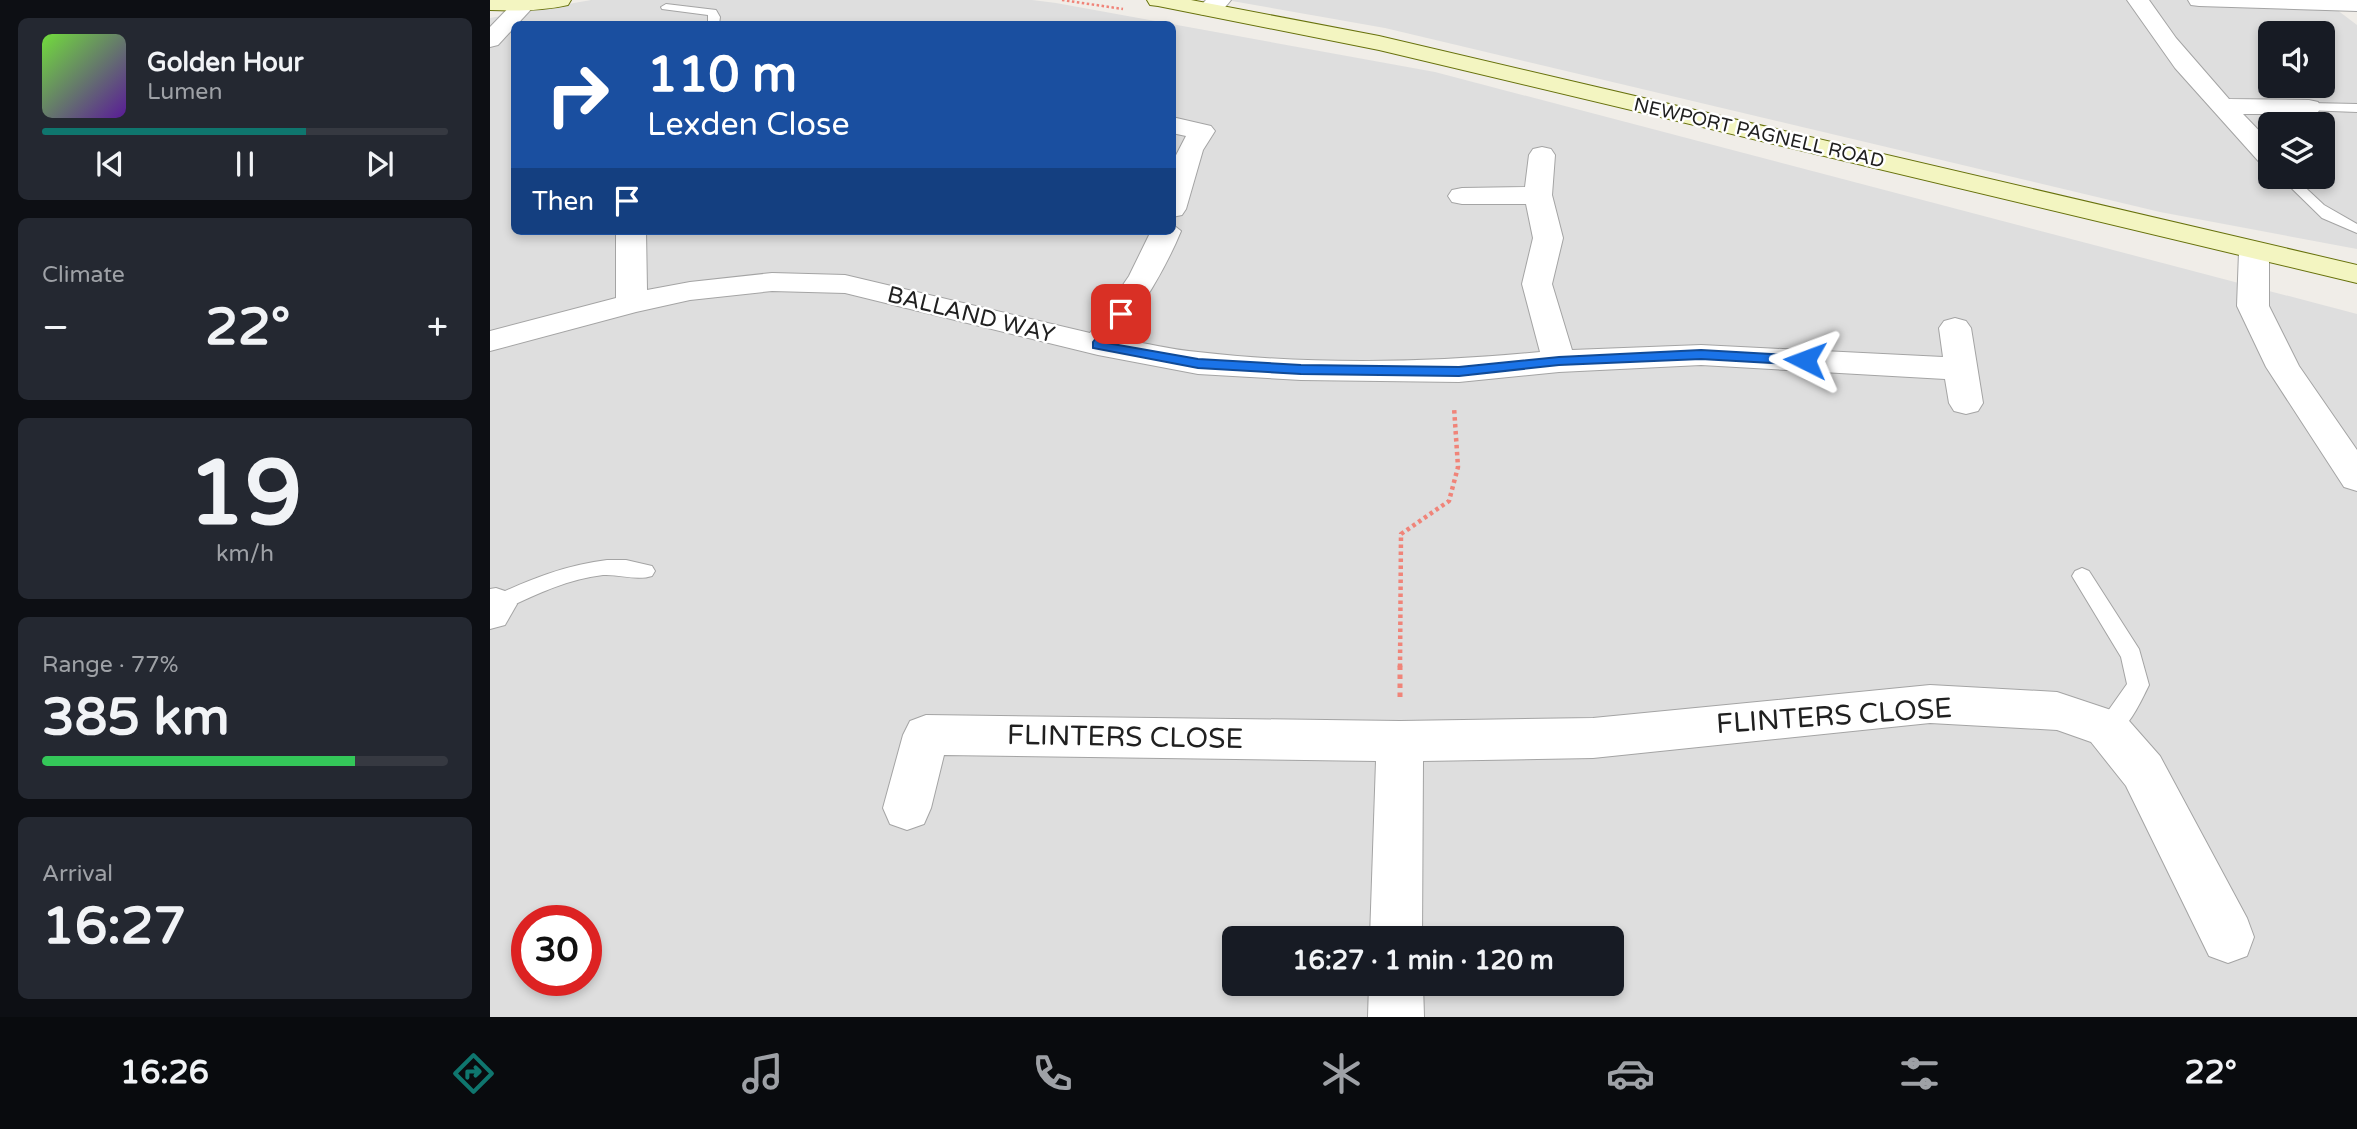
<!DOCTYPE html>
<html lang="en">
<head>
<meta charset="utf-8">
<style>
  :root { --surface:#171b24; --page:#242831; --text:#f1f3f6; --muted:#9ea1a6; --line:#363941; --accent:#0f766e }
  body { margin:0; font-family:"Varela Round",sans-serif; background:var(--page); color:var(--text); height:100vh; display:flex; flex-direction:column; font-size:26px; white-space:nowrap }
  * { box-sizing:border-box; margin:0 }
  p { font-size:23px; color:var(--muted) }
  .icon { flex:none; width:38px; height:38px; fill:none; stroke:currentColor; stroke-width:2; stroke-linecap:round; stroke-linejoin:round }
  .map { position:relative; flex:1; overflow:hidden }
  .panel { display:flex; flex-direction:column; gap:18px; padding:18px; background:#0d0f14; width:490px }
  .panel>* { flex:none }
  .top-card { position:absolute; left:21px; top:21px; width:665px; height:214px; border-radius:10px; box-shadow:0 4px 10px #0003; background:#1a4fa0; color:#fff; overflow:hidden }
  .fabs { position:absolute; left:1768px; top:21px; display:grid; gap:14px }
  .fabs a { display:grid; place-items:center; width:77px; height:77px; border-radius:10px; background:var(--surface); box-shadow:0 4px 10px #0003; font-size:35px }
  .speed { position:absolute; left:21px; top:905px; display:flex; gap:14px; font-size:35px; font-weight:700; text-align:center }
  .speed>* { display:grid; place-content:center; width:91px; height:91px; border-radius:50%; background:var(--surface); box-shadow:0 4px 10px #0003; line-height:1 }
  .speed .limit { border:10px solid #d22; background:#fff; color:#111 }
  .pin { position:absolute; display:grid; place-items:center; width:60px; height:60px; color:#fff; margin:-30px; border-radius:14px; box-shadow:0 4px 10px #0006 }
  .me { position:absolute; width:77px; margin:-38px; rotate:273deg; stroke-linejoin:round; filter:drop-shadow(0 0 5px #0008) }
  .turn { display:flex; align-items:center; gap:24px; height:147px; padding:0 21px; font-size:32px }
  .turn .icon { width:91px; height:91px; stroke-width:2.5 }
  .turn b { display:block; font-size:49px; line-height:60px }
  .then { display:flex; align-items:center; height:66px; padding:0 21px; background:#0003; gap:14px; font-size:26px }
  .big { font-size:52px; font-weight:700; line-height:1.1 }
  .panel .tile { flex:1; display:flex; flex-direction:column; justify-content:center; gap:10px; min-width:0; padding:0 24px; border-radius:10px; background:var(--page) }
  .panel .dial { align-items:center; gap:0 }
  .dial b { font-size:91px; line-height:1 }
  .song { display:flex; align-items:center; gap:21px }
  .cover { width:84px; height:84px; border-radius:10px; background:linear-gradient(135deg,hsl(100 70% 55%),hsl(270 70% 35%)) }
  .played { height:7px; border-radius:4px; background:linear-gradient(90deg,var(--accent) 65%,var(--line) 65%) }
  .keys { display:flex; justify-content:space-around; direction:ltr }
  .heat { display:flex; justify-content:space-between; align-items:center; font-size:38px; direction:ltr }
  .charge { height:10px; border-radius:5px; background:linear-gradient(90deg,#34c759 77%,var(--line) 0) }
  .trip { position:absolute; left:732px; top:926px; width:402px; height:70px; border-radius:10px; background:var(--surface); box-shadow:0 4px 10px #0003; font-weight:700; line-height:70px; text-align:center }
  .dock { display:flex; height:112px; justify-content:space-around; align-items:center; background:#090b0e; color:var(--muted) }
  .dock .icon { width:49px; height:49px }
  .dock .selected { color:var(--accent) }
  .dock b { font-size:32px; color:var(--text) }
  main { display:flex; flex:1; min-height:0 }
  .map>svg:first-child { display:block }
  .residential { fill:#dedede; fill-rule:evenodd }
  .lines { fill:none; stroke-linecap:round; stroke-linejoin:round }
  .lane-casing { stroke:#a4a4a4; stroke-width:2 }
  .street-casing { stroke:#a4a4a4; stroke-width:2 }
  .secondary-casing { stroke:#68720d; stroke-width:2 }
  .path-far2 { stroke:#f08479; stroke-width:2.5; stroke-dasharray:2.5 2.5; stroke-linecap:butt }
  .path-far1 { stroke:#f08479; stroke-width:4.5; stroke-dasharray:3.5 3.5; stroke-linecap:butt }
  .path { stroke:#f08479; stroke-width:5; stroke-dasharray:4.5 4.5; stroke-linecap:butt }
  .lane { fill:#fff; fill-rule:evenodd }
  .street { fill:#fff; fill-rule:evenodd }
  .secondary { fill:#f3f5c1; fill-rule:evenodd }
  .route { fill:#1a73e8; stroke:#114b97; stroke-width:2 }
  .labels { text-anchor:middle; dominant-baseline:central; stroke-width:5; stroke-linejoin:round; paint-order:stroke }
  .far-street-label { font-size:19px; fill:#202020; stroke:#fff }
  .street-label { font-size:23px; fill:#202020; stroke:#fff }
  .near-street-label { font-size:28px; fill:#202020; stroke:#fff }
</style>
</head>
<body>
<main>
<section class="panel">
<div class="tile">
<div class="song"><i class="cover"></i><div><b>Golden Hour</b><p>Lumen</p></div></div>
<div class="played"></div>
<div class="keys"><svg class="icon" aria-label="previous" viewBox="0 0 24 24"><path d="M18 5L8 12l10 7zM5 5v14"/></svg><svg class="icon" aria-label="pause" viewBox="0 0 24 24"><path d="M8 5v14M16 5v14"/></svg><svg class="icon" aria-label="next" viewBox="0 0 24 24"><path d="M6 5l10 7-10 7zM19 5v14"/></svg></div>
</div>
<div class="tile"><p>Climate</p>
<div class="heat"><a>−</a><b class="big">22°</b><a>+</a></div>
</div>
<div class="tile dial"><b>19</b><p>km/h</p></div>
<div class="tile"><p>Range · 77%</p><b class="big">385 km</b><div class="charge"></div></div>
<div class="tile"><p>Arrival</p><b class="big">16:27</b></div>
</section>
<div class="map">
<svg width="1867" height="1017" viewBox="0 0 1867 1017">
  <rect width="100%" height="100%" fill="#f0ede8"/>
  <g class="residential">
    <path d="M101,0H542L566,3L945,72L1867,314V1017H0V18ZM24,24H682V231H24ZM37,920H96V980H37ZM744,938H1122V984H744Z"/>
    <path d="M736,0H1834L1867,25V249L1670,212L895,28ZM1780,33H1832V86H1780ZM1780,124H1832V177H1780Z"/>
  </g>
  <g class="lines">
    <defs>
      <g id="lane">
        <polygon points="176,4 226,10 230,17 229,24 218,24 218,15 172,9 171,7"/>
        <polygon points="1819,103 1867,104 1867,112 1815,110 1813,107"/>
        <polygon points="1790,177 1804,177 1834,205 1867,224 1867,233 1832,218"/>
        <path d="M117,560H136L162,566L165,571L162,576C147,581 129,574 113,575C77,579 45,595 13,610L6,612L0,610V598C38,580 75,565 117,560Z"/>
        <path d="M1592,568L1599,571L1649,649L1659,685C1650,703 1633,744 1609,735L1606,728L1637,684L1631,657L1582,576L1585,571Z"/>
      </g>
      <g id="street">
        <polygon points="26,0 42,0 45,5 8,45 0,47 0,27"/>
        <path d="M716,0H741C733,11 723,17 710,14L707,9Z"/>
        <polygon points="1637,0 1659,0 1686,38 1739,99 1819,100 1828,102 1831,107 1828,112 1819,114 1753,114 1780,142 1780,166 1771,164 1685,68"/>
        <polygon points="1698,0 1867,0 1867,11 1709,6 1701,5"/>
        <polygon points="682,117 721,126 725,131 713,150 696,209 692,215 682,217 682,163 696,136 682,133"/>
        <path d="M1052,147L1061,149L1065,155L1062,195L1073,238L1062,284L1082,350L1211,345L1453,357L1449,328L1454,321L1465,318L1476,321L1481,328L1493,403L1488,411L1476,414L1464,411L1459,403L1455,379L1211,365L1069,372L969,382L811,380L708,374L608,355L355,293L282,291L200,300L146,312L0,351V331L126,298V231H156L157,290L200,282L282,273L355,275L600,333L639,276L661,231H682V224L691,231C675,270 653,304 629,339C656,343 682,350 708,352C818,365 940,363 1050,352L1032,284L1043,238L1036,204H972L962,202L958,196L962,190L972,188L1035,187L1039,155L1043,149Z"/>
        <polygon points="1764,243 1775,246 1779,252 1779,306 1809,366 1867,450 1867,491 1854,487 1776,367 1747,306 1749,252 1753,246"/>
        <polygon points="6,588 21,593 27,604 15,625 0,629 0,589"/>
        <polygon points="1440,685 1567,692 1633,714 1670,756 1757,918 1764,937 1757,956 1738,963 1719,956 1636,786 1601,742 1567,730 1440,723 1103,758 933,761 932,938 880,938 886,761 454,755 441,808 434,824 417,830 400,824 393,808 413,735 420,721 436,715 910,721 1103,718"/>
        <polygon points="879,984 933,984 934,1017 878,1017"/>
      </g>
      <g id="secondary">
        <path d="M0,0H81L78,5C52,11 26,11 0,10Z"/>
        <polygon points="657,0 701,0 889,36 1867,265 1867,283 889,50 668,6 660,5"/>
      </g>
    </defs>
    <use href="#lane" class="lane-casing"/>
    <use href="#street" class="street-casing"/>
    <use href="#secondary" class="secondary-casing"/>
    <polyline class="path-far2" points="572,0 633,9"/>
    <polyline class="path-far1" points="910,667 911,534 959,501 968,467 964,407"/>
    <polyline class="path" points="910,697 910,665"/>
    <use href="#lane" class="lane"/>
    <use href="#street" class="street"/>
    <use href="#secondary" class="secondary"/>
  </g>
  <polygon class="route" points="631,311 638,314 617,343 708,359 811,365 969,367 1069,357 1211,350 1315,356 1322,360 1315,365 1211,359 1069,365 969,376 811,374 708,368 603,348 603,342 626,312"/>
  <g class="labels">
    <g class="far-street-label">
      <text transform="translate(1269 133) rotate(13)">NEWPORT PAGNELL ROAD</text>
    </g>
    <g class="street-label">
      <text transform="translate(481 315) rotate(14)">BALLAND WAY</text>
    </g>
    <g class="near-street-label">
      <text transform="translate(1344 716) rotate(-4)">FLINTERS CLOSE</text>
      <text transform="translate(635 737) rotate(1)">FLINTERS CLOSE</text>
    </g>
  </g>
</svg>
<div class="fabs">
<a><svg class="icon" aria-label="sound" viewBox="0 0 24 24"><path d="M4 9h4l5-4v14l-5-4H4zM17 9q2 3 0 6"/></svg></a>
<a><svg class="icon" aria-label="layers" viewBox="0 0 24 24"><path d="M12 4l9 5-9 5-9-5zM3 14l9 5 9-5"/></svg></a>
</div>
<div class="speed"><div class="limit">30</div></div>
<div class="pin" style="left:631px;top:314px;background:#d93025"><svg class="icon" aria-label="arrive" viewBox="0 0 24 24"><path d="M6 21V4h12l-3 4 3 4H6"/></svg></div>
<svg class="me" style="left:1315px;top:360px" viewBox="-20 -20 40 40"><path d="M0-17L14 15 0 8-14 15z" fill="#1a73e8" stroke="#fff" stroke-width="4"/></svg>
<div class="trip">16:27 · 1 min · 120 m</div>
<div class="top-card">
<div class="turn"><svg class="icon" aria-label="right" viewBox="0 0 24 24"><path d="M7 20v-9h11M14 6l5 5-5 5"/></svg><div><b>110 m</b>Lexden Close</div></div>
<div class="then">Then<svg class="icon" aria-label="arrive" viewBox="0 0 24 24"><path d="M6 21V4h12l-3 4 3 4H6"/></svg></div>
</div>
</div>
</main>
<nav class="dock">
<b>16:26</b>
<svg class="icon selected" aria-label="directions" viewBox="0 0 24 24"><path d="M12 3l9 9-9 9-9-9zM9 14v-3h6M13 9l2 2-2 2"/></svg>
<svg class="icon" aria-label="music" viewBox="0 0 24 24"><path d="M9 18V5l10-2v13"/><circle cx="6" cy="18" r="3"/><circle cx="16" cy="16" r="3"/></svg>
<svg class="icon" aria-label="phone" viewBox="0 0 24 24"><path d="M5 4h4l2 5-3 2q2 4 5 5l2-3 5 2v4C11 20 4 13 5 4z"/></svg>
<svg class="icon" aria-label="climate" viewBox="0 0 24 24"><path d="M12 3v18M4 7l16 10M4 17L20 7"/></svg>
<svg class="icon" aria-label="car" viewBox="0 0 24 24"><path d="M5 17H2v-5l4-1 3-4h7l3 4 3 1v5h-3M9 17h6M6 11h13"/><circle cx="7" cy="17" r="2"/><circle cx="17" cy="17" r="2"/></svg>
<svg class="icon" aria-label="filters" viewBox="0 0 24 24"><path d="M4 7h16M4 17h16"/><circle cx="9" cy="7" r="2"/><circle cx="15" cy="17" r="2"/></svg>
<b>22°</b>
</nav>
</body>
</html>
